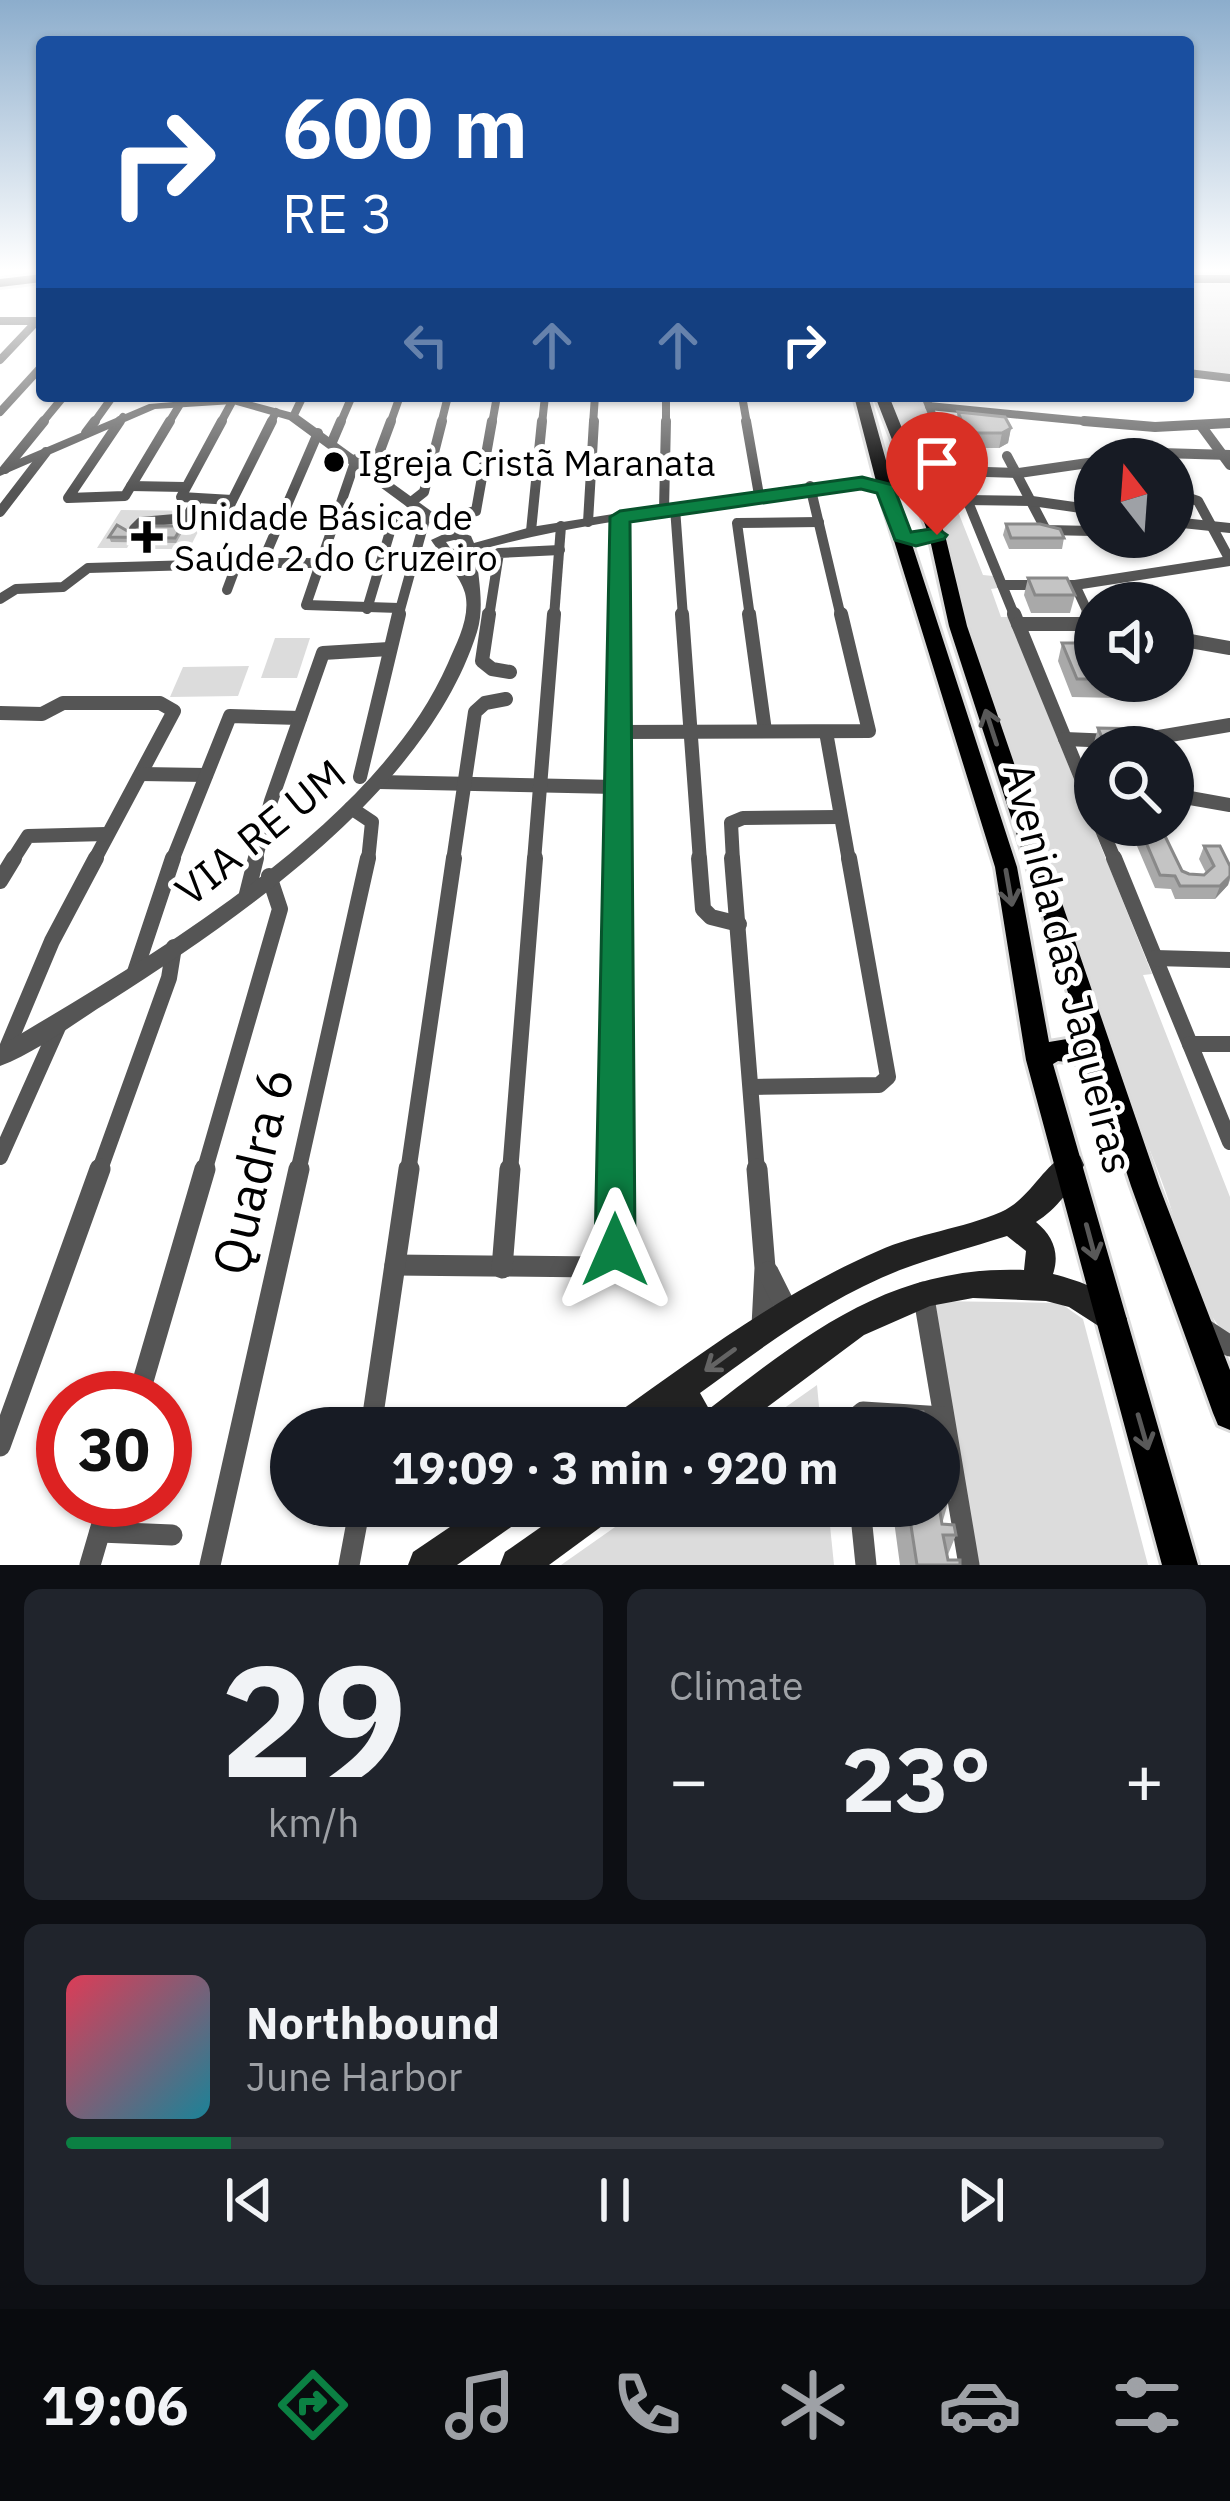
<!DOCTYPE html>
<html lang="en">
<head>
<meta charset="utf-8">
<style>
  :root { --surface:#171b24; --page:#20242c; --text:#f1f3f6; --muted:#9ea1a6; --line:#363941; --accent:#0b8043 }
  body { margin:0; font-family:"IBM Plex Sans",sans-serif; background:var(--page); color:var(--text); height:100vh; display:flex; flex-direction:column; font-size:45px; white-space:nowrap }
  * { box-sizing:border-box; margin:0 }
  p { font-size:39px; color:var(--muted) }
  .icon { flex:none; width:66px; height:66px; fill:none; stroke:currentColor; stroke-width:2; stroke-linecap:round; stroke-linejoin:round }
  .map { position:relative; height:1565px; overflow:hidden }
  .side { display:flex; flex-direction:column; gap:24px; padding:24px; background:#0d0f14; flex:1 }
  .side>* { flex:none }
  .top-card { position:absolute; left:36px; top:36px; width:1158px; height:366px; border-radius:12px; box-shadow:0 3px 9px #0004; background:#1a4fa0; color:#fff; overflow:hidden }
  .needle { width:78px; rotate:343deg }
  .controls { position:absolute; left:1074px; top:438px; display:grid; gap:24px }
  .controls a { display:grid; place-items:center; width:120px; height:120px; border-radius:50%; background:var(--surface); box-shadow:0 3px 9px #0004; font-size:60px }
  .speed { position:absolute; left:36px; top:1371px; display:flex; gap:24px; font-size:60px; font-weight:700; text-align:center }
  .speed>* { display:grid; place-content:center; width:156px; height:156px; border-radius:50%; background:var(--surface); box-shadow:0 3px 9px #0004; line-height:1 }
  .speed .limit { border:18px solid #d22; background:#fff; color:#111 }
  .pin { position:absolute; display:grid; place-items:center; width:102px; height:102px; color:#fff; margin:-123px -51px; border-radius:50% 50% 50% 0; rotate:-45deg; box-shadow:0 0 12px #0007 }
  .pin .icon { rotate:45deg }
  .me { position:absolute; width:132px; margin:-66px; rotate:0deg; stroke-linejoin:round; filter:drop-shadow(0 0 9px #0008) }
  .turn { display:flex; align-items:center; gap:42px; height:252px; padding:0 48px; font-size:54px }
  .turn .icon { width:156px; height:156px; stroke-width:2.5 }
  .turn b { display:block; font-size:84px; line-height:102px }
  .lanes { display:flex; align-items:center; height:114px; padding:0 48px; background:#0003; justify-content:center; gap:60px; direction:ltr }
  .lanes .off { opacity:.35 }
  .big { font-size:90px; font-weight:700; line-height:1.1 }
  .side .tile { flex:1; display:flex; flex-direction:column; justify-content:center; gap:18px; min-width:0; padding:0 42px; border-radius:18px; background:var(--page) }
  .side .dial { align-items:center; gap:0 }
  .dial b { font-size:156px; line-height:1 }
  .song { display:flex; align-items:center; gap:36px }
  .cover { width:144px; height:144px; border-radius:18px; background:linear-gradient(135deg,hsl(350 70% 55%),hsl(190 70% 35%)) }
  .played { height:12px; border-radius:6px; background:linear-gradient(90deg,var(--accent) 15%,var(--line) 15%) }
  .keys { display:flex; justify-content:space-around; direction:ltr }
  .heat { display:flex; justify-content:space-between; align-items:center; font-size:66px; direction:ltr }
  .side .tiles { flex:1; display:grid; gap:24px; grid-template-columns:1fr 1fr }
  .tile:last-child { grid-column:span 2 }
  .trip { position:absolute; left:270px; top:1407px; width:690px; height:120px; border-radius:60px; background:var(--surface); box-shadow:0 3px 9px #0004; font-weight:700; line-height:120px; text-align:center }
  .dock { display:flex; height:192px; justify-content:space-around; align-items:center; background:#090b0e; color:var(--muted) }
  .dock .icon { width:84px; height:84px }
  .dock .on { color:var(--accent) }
  .dock b { font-size:54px; color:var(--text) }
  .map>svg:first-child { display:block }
  .green { fill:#dcdcdc }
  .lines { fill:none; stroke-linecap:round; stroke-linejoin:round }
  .primary-casing { stroke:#dbdbdb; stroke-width:6 }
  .trunk-casing { stroke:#dbdbdb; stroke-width:6 }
  .minor-far4 { stroke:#555; stroke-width:8 }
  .minor-far3 { stroke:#555; stroke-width:10 }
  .minor-far2 { stroke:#555; stroke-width:14 }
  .minor-far1 { stroke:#555; stroke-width:16 }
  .minor { stroke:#555; stroke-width:21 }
  .tertiary { fill:#555; fill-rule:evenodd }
  .secondary { fill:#222; fill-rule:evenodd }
  .primary { fill:#000; fill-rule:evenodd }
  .trunk { fill:#000; fill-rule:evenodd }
  .wall { fill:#a9a9a9 }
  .shaded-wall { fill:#898989 }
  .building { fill:#c4c4c4; stroke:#898989; stroke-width:3 }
  .oneway { stroke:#595959 }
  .oneway2 { stroke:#646464 }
  .route { fill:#0b8043; stroke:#07532c; stroke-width:3 }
  .poi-dot { fill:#000; stroke:#fff; stroke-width:4.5 }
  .labels { text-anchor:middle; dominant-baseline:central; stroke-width:10; stroke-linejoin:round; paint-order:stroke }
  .far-poi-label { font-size:36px; fill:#000; stroke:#fff; text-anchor:start }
  .street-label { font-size:42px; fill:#000; stroke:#fff }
  .near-street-label { font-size:51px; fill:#000; stroke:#fff }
</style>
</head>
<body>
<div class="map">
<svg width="1230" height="1565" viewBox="0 0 1230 1565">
  <rect width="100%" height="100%" fill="#fff"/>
  <g class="green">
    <polygon points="1188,282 1230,283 1230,376 1188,371"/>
    <polygon points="886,396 921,396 933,426 925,427 935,452 943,452 953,480 923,475"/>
    <path d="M946,489L958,491L966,508L957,509L983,575L993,576L998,588L991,589L1001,617H1009L1152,974L1143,975L1230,1197V1338C1193,1306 1179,1225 1161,1179C1108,1044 1060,908 1012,772L1006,736L990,708L931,496Z"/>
    <polygon points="121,510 209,511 189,549 142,549 160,524 143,532 117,532 131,541 127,548 97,548"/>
    <polygon points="275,638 310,638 297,678 261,678"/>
    <polygon points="249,666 238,696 170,697 183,667"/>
    <polygon points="932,1301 1060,1303 1083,1319 1148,1565 979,1565"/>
    <polygon points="817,1385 821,1428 756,1428"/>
    <polygon points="645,1506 828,1506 834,1565 561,1565"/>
  </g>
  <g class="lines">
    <defs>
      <polygon id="primary" points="854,396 868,396 894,489 1017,867 1049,1042 1067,1039 1085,1045 949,626 929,535 875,396 889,396 945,535 967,626 1159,1186 1230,1370 1230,1430 1218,1425 1213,1413 1131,1186 1097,1082 1075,1063 1058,1061 1053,1064 1198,1565 1162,1565 1026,1060 995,867 878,489"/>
      <g id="trunk">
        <polygon points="42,274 42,282 0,287 0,279"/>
        <rect x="1188" y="275" width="42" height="8"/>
      </g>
    </defs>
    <use href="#primary" class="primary-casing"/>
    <use href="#trunk" class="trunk-casing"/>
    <g class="minor-far4">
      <polyline points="0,321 42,321"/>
      <polyline points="0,360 37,321"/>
      <polyline points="1188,373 1230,378"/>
      <polyline points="742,396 747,424"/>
      <polyline points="925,396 936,424"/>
      <polyline points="929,406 1114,424"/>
      <polyline points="0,412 42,366"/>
      <polyline points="293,417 303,396"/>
      <polyline points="41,424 64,396"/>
      <polyline points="93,424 113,396"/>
      <polyline points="118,424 123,417"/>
      <polyline points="168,424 182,401"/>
      <polyline points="220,424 233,400"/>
      <polyline points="270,424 276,412"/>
      <polyline points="340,424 352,396"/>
      <polyline points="390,424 400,396"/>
      <polyline points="441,424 448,396"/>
      <polyline points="492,424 497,396"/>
      <polyline points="542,424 545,396"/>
      <polyline points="593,424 595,396"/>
      <polyline points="666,424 666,396"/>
      <polyline points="1220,424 1230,423"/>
    </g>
    <g class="minor-far3">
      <polyline points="120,421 68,498 125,496 170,421"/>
      <polyline points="222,421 181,497 232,500"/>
      <polyline points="272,421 221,523 276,528"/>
      <polyline points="746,421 759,495"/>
      <polyline points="935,421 1015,617"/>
      <polyline points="1084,421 1155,427 1230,423"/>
      <polyline points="1202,427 1230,465"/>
      <polyline points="86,433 95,421"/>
      <polyline points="332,442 341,421"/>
      <polyline points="1007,456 1046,530 1093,531"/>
      <polyline points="356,459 306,605 399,608"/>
      <polyline points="1119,459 1161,453 1230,455"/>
      <polyline points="5,469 44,421"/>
      <polyline points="955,471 1019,473 1095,462"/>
      <polyline points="372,472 391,421"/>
      <polyline points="913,474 944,486 961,485"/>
      <polyline points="131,486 184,487"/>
      <polyline points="810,486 841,617"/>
      <polyline points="1192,499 1198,501 1230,560"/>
      <polyline points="967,500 1032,501 1095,510"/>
      <polyline points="410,503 424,492 442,421"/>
      <polyline points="675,508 683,617"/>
      <polyline points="664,510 666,421"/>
      <polyline points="0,512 46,452"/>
      <polyline points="435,520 476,511 492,421"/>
      <polyline points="588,522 594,421"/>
      <polyline points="1173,522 1230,528"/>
      <polyline points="134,529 141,522 186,518 197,500"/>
      <polyline points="531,531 542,421"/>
      <polyline points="262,563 321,563"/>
      <polyline points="1002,585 1075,585 1230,561"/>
      <polyline points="1075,585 1090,617"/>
      <polyline points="227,590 236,566"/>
      <polyline points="0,599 16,589 63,587 88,568 262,563 318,433"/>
      <polyline points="367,609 395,515"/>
      <polyline points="398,617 424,523"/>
      <polyline points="489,617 499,553 560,550"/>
      <polyline points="554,617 561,526"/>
      <polyline points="619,617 620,517"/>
      <polyline points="750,617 737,523 819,522"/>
    </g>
    <g class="minor-far2">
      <polyline points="489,614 482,661 492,669 510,672"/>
      <polyline points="682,614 700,861"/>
      <polyline points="749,614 765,731"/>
      <polyline points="1014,614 1095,812"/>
      <polyline points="1088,614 1093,624"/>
      <polyline points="1018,624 1095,624"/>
      <polyline points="1173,638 1230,648"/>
      <polyline points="0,713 42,714 63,703 160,703 174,711 94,861"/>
      <polyline points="619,732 869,731 841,614"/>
      <polyline points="826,732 849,861"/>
      <polyline points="1065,739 1113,741"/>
      <polyline points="1135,741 1230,725"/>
      <polyline points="141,774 206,775"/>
      <polyline points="360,777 399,614"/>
      <polyline points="379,782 615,787"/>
      <polyline points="1173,795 1230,805"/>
      <polyline points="351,808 372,822 368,861"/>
      <polyline points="1100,825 1115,861"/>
      <polyline points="12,861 28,836 106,834"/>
      <polyline points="172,861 230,716 300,718"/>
      <polyline points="255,861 271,801 323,653 389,649"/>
      <polyline points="453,861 475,712 485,703 506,699"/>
      <polyline points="534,861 554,614"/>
      <polyline points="618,861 619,614"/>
      <polyline points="733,861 731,823 743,818 838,817"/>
    </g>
    <g class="minor-far1">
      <polyline points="699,858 703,909 711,917 739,924"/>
      <polyline points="732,858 757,1172"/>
      <polyline points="1114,858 1230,1142"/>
      <polyline points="0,881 14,858"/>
      <polyline points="247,894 256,858"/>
      <polyline points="1155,958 1230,960"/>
      <polyline points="135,972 173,858"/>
      <polyline points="1190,1044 1230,1044"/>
      <polyline points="4,1055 52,941 96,858"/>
      <polyline points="752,1087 879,1085 888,1077 849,858"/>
      <polyline points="0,1157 58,1027"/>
      <polyline points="99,1172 169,978 174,947"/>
      <polyline points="204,1172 280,909 269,876"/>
      <polyline points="298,1172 368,858"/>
      <polyline points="408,1172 454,858"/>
      <polyline points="510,1172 535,858"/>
      <polyline points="616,1172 618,858"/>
    </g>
    <g class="minor">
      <polyline points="757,1169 765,1268 762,1326"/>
      <polyline points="395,1265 596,1267 608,1263 615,1250 616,1169"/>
      <polyline points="502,1268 510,1169"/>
      <polyline points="768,1272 788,1312"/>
      <polyline points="923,1292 969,1565"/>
      <polyline points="1204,1329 1230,1346"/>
      <polyline points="138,1398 205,1169"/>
      <polyline points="371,1428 409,1169"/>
      <polyline points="851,1428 851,1422 863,1412 943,1417"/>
      <polyline points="0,1446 100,1169"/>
      <polyline points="860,1506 866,1565"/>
      <polyline points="100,1532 172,1535"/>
      <polyline points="90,1565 109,1500"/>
      <polyline points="210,1565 299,1169"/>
      <polyline points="349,1565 360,1506"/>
    </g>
    <path class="tertiary" d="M233,397L297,414L460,532L471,536L474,543L531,527L790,486L862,479L893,489L886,493C831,479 767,498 712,506C633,519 553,529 476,551C478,577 485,607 477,632C427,790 243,916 110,1001C77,1021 36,1053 0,1066V1046C149,958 377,826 448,663C457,642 471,617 465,593C461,577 441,555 431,540L444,534L289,420L233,404L155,409L0,476V467L149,404ZM454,540L460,541L461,548L451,549L446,542Z"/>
    <g class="secondary">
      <path d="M1070,1153L1080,1156L1084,1165C1074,1186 1056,1210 1036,1222C1053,1236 1060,1253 1053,1274C1080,1281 1115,1292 1127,1319L1122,1330L1111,1334L1069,1307L1046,1301L973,1298L930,1306L864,1335L739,1428H683L674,1413L653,1428H608L613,1416C699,1355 781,1293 878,1251C918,1233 962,1229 1001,1212C1032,1198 1044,1162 1070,1153ZM1007,1236L1026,1251L1024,1270C892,1265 809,1332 709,1409L700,1393C763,1347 826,1299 900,1270C935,1257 972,1247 1007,1236Z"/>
      <polygon points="481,1506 530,1506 524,1518 457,1565 408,1565 413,1552"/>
      <polygon points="571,1506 619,1506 613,1518 549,1565 500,1565 505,1552"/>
    </g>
    <use href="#primary" class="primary"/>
    <use href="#trunk" class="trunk"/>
  </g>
  <g class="wall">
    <polygon points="958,412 1011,428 1008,443 999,448 964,448 955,427"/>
    <polygon points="1006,524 1064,538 1062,549 1009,549 1003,535"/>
    <polygon points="182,526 183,531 176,543 111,542 109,537"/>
    <polygon points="1028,578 1075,595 1070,613 1031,613 1024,595"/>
    <polygon points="1062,643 1095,643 1095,681 1130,681 1127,691 1118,698 1072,697 1058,661"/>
    <polygon points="1098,728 1152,747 1095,747 1095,763 1091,753"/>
    <polygon points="1142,833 1182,871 1189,874 1204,875 1206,873 1199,859 1204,846 1230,866 1230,880 1228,885 1215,899 1175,899 1171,889 1155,888 1137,846"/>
    <polygon points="939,1490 949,1499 942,1524 956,1535 947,1557 948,1560 960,1565 900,1565 892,1506 939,1506"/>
  </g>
  <g class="shaded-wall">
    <polygon points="1011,428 1008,443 999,448 1002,433"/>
    <polygon points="1123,681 1130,681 1127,691 1118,698"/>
    <polygon points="1230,876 1228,885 1215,899 1220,886"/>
  </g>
  <g class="building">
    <polygon points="958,412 1005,417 1011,428 1002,433 967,433"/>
    <polygon points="1006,524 1040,524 1060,529 1064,538 1011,538"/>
    <polygon points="117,525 131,533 144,526 182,526 175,538 109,537"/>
    <polygon points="1028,578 1067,578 1075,595 1035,595"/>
    <polygon points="1062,643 1095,643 1095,679 1077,679"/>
    <polygon points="1098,728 1144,729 1152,747 1106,747"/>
    <polygon points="1142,833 1164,834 1182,871 1189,874 1204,875 1214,866 1204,846 1220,846 1230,866 1230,876 1220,886 1180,886 1175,876 1160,875"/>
    <polygon points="894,1412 923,1412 926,1428 897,1428"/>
    <polygon points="939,1490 948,1490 949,1499 939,1499"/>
    <polygon points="908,1506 939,1506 942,1524 954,1525 956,1535 943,1535 948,1560 960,1560 960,1565 917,1565"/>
  </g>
  <defs><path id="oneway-shaft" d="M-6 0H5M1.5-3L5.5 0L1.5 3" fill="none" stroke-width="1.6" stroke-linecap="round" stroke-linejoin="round" transform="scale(3)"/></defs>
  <g class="oneway">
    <use href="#oneway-shaft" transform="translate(991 727) rotate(-108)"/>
    <use href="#oneway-shaft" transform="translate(1009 888) rotate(80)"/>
    <use href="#oneway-shaft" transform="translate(1091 1242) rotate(75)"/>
    <use href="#oneway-shaft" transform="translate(1143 1432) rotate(74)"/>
  </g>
  <use class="oneway2" href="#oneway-shaft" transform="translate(720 1360) rotate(144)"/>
  <linearGradient id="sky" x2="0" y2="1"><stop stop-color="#8cadcc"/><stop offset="0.55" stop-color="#fff"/><stop offset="1" stop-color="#fff" stop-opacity="0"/></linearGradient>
  <rect width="1230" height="490" fill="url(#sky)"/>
  <polygon class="route" points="862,477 893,485 911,532 937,528 947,535 944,539 916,546 895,540 877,493 861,489 630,522 635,1250 629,1262 615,1267 601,1262 595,1250 610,517 620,511"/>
  <g class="poi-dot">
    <circle cx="334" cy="462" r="12"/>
    <path d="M141 519h12v12h12v12h-12v12h-12v-12h-12v-12h12z"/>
  </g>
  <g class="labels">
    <g class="far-poi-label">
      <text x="358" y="462">Igreja Cristã Maranata</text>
      <text x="174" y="516">Unidade Básica de<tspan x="174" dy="41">Saúde 2 do Cruzeiro</tspan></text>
    </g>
    <g class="street-label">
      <text transform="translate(260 832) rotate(-39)">VIA RE UM</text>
      <text transform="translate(1069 968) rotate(76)">Avenida das Jaqueiras</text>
    </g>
    <g class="near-street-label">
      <text transform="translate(252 1171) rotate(-77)">Quadra 6</text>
    </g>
  </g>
</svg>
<div class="controls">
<a><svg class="needle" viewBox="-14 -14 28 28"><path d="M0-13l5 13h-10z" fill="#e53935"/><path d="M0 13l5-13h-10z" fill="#9ea1a6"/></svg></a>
<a><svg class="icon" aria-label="sound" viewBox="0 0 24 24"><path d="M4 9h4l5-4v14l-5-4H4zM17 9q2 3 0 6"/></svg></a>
<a><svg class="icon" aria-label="search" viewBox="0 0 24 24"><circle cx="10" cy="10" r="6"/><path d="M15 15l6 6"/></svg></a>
</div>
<div class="speed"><div class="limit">30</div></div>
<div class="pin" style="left:937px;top:535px;background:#d93025"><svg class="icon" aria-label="arrive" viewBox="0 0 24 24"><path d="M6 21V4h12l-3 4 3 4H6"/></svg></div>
<svg class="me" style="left:615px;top:1250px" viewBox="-20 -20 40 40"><path d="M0-17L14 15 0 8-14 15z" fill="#0b8043" stroke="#fff" stroke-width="4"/></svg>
<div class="trip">19:09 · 3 min · 920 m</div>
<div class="top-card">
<div class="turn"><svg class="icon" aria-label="right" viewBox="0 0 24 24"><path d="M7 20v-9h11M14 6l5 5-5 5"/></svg><div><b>600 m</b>RE 3</div></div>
<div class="lanes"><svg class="icon off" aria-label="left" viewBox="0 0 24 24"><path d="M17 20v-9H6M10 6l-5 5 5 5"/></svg><svg class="icon off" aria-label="ahead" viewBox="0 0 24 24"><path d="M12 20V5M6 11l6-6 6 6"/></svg><svg class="icon off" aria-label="ahead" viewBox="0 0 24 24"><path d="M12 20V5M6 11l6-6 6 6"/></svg><svg class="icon" aria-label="right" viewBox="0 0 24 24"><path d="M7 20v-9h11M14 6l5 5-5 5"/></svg></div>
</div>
</div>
<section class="side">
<div class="tiles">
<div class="tile dial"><b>29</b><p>km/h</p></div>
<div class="tile"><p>Climate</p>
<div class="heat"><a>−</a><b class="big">23°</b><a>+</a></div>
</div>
<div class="tile">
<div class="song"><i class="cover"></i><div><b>Northbound</b><p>June Harbor</p></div></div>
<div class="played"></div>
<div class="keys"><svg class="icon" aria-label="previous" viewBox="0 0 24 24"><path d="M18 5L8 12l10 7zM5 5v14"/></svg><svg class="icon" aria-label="pause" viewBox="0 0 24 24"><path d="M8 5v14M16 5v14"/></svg><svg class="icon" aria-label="next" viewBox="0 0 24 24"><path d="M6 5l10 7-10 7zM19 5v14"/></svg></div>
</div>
</div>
</section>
<nav class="dock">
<b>19:06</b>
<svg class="icon on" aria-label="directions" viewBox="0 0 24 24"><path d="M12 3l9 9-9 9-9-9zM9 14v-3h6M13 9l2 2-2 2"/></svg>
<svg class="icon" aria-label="music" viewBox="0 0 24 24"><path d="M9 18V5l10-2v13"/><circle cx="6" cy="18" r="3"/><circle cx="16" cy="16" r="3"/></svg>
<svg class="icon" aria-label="phone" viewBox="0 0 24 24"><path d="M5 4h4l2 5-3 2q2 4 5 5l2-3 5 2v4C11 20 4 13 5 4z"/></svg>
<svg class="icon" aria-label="climate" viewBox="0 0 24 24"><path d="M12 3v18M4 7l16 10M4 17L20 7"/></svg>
<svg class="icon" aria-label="car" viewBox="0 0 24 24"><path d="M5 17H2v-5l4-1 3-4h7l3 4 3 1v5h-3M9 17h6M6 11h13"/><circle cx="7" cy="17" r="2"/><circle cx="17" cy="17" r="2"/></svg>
<svg class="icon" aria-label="filters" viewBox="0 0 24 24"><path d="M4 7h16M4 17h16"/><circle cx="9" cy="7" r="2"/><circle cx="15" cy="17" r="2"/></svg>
</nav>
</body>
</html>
